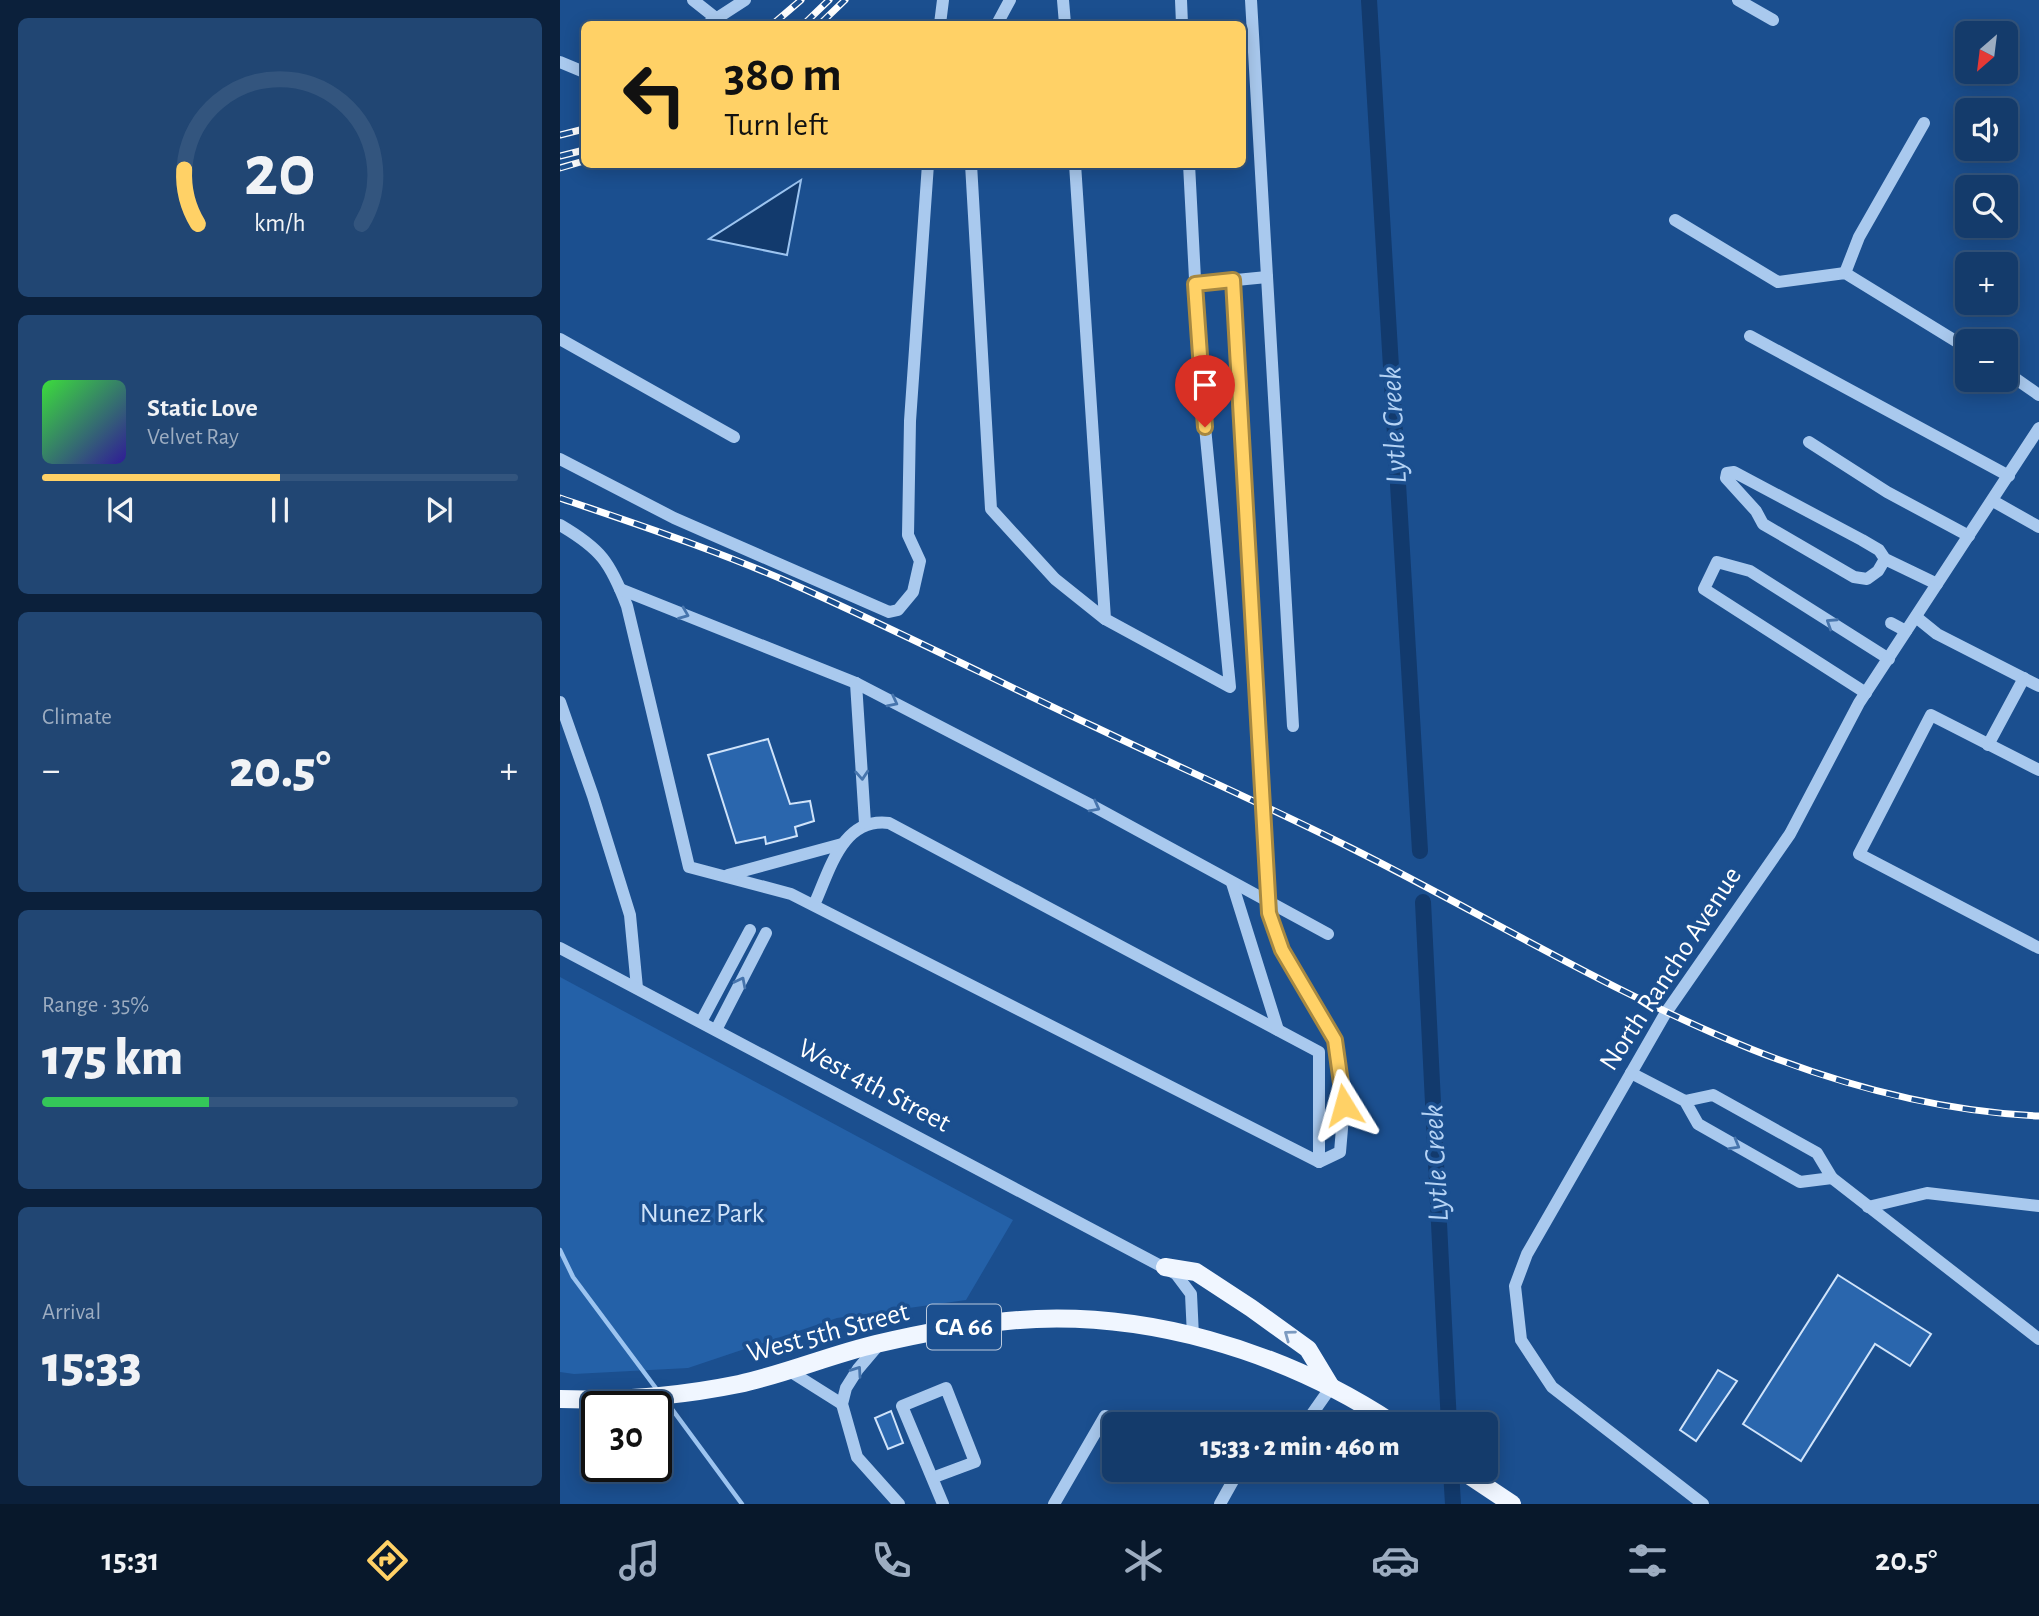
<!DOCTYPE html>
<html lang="en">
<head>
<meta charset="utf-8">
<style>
  :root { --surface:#143b6b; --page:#214673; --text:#f1f3f6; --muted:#9dadc1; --line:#33557e; --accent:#ffd166 }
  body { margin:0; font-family:"Alegreya Sans",sans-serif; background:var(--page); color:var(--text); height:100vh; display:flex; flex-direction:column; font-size:26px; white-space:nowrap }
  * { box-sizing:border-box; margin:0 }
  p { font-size:23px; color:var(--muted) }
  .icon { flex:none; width:38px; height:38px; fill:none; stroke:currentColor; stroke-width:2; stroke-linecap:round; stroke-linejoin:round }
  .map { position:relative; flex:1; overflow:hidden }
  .drawer { display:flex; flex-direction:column; gap:18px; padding:18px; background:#0b203b; width:560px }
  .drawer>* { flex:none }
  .guide { position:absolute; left:21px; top:21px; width:665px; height:147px; border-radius:10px; box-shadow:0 4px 18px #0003,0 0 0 2px var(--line); background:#ffd166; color:#111; overflow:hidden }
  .needle { width:46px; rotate:208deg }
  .fabs { position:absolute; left:1395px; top:21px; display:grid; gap:14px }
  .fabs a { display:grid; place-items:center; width:63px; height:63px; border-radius:10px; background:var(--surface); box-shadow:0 4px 18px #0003,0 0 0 2px var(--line); font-size:35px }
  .speed { position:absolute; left:21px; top:1391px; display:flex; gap:14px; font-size:35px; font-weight:700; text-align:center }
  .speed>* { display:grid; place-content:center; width:91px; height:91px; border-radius:50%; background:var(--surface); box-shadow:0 4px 18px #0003,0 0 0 2px var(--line); line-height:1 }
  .speed .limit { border:4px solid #111; border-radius:10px; background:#fff; color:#111 }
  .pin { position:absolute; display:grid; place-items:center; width:60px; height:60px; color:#fff; margin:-72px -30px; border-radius:50% 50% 50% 0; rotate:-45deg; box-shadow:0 0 7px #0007 }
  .pin .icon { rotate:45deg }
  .me { position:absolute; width:77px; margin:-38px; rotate:352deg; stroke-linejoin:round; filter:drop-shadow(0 0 5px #0008) }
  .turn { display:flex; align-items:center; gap:24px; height:147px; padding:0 28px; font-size:32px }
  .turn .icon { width:91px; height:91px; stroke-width:2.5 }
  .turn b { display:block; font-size:49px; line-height:60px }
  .big { font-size:52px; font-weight:800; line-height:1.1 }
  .drawer .widget { flex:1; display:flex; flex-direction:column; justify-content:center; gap:10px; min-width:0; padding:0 24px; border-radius:10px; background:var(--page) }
  .drawer .dial { align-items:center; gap:0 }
  .dial svg { height:182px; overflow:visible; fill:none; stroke:var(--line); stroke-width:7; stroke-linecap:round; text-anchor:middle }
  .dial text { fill:var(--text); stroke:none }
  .song { display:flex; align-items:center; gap:21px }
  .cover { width:84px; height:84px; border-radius:10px; background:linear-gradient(135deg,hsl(120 70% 55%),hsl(250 70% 35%)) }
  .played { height:7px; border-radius:4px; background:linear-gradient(90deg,var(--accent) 50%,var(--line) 50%) }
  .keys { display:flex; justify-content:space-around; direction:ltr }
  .heat { display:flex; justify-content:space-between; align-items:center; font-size:38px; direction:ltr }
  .charge { height:10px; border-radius:5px; background:linear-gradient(90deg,#34c759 35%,var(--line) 0) }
  .trip { position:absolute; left:542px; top:1412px; width:396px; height:70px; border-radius:10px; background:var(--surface); box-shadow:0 4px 18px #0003,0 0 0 2px var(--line); font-weight:800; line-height:70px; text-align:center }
  .dock { display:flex; height:112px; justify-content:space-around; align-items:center; background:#08182b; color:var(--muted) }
  .dock .icon { width:49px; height:49px }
  .dock .on { color:var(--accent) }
  .dock b { font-size:32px; color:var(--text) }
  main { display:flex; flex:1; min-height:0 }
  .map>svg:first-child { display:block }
  .green { fill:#2461a8 }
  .water { fill:#123a6d; stroke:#9cc4f0; stroke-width:2 }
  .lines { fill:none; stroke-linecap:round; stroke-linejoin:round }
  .stream { stroke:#9cc4f0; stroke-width:4.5 }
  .canal { stroke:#123a6d; stroke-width:16 }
  .building { fill:#2a66ad; stroke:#cfe3fa; stroke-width:2 }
  .minor { stroke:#a9c9ee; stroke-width:12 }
  .major { stroke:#f0f6ff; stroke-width:18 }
  .rail-casing { stroke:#fff; stroke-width:7 }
  .rail { stroke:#1b4f8f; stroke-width:4.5; stroke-dasharray:13; stroke-linecap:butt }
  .minor-bridge { stroke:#a9c9ee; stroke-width:12 }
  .oneway { stroke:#4674ac }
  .oneway2 { stroke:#7b9ac1 }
  .route-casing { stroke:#a68842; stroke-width:18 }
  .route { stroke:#ffd166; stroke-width:12 }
  .labels { text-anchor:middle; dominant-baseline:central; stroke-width:7; stroke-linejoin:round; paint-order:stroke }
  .shield { fill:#1b4f8f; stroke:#bbcadd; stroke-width:2 }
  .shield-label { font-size:26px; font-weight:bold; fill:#fff }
  .street-label { font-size:28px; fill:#fff; stroke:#1b4f8f }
  .park-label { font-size:28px; fill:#cfe3fa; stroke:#1b4f8f }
  .water-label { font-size:30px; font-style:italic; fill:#b5d3f5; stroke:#1b4f8f }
</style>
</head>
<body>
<main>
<section class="drawer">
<div class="widget dial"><svg viewBox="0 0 100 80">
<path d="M14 69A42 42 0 1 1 86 69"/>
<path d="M14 69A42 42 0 0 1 8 45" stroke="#ffd166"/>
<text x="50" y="56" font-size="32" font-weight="700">20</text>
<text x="50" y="72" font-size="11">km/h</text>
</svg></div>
<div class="widget">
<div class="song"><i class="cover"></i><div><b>Static Love</b><p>Velvet Ray</p></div></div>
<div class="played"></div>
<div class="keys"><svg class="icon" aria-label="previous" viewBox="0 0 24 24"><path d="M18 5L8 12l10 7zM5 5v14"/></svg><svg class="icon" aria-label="pause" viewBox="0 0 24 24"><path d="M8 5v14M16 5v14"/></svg><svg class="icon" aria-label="next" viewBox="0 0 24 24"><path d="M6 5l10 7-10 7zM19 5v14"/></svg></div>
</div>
<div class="widget"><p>Climate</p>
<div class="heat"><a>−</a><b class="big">20.5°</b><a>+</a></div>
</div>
<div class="widget"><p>Range · 35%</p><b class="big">175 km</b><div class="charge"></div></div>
<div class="widget"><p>Arrival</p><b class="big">15:33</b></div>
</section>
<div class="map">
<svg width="1479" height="1504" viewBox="0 0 1479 1504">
  <rect width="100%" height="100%" fill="#1b4f8f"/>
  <polygon class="green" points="0,977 453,1220 406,1300 277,1318 128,1368 14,1374 0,1372"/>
  <polygon class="water" points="241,180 227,255 149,239"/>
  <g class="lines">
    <g class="stream">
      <polyline points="0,1250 13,1277 98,1391"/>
      <polyline points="106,1401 182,1504"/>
    </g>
    <g class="canal">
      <polyline points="809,0 860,851"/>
      <polyline points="863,902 889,1424"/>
      <polyline points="891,1470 893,1504"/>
    </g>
  </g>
  <g class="building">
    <polygon points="208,739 230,804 250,801 254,821 235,827 237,836 206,844 205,837 176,843 148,755"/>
    <polygon points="1278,1275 1371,1334 1350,1366 1315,1344 1241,1461 1183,1424"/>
    <polygon points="1158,1370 1177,1381 1136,1441 1120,1430"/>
    <polygon points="331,1411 343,1443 328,1449 315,1418"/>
  </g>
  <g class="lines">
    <g class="minor">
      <polyline points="133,0 157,19"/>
      <polyline points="503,0 505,24"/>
      <polyline points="621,0 622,24"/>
      <polyline points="691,0 733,726"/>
      <polyline points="1178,0 1213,20"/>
      <polyline points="148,24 185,0"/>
      <polyline points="380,24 383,0"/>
      <polyline points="437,24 450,0"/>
      <polyline points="0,62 24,72"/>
      <polyline points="411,164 431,509 495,579 545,619"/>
      <polyline points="515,164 545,619 670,687 640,375 629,164"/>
      <polyline points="1115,220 1218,282 1285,273 1407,348"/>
      <polyline points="1285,273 1299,237 1364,123"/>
      <polyline points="673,280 679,353"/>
      <polyline points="635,284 707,277"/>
      <polyline points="1190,336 1449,476"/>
      <polyline points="0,339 174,437"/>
      <polyline points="1446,372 1479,395"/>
      <polyline points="1249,442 1327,492 1409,536"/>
      <polyline points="0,459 114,518 329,612 338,610 353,592 360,561 348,535 350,421 368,164"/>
      <polyline points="1433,501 1479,527"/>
      <path d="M0,525C41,549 50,562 67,606L129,867L231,894L759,1162V1052L329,823C282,817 270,870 254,905"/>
      <polyline points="1325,559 1318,571 1307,579 1294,577 1203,524 1196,511 1166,478 1167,473 1174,472 1302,540 1319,550 1325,559 1377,584"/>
      <polyline points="60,589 296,683 533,806 768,934"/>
      <polyline points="1356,617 1377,634 1479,686"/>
      <polyline points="1331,623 1346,631"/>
      <polyline points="296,683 305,823"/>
      <polyline points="1306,693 1144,589 1157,562 1190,571 1329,659"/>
      <polyline points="0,702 33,796 70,915 77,988"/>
      <polyline points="1428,745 1464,678"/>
      <polyline points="1479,770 1371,715 1299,854 1479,948"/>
      <polyline points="168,875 282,844"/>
      <polyline points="672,883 718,1030"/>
      <polyline points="0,948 616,1274 631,1294 633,1336"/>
      <polyline points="141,1022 190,930"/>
      <polyline points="156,1030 206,933"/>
      <polyline points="1071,1073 1125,1101 1138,1124 1240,1182 1272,1178 1257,1153 1153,1095 1125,1101"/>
      <polyline points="759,1162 780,1152 784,1105 775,1040"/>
      <polyline points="1272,1178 1479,1339"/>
      <polyline points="1308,1207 1367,1193 1479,1206"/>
      <polyline points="320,1343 298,1369 286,1388 282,1404 297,1457 339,1504"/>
      <polyline points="228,1370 282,1404"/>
      <polyline points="745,1424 771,1387"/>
      <polyline points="372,1478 415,1462 386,1388 342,1406 383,1504"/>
      <polyline points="494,1504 545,1416 568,1424"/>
      <polyline points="660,1504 679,1470"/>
      <polyline points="1143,1504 992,1387 961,1340 955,1286 967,1254 1105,1014 1230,834 1299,703 1479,428"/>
    </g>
    <g class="major">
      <polyline points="605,1267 636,1272 691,1308 748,1349 771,1387"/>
      <path d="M0,1399C60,1401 120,1396 179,1384C225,1374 270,1355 316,1344C359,1334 403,1325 447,1321C581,1308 722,1350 834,1424"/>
      <polyline points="901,1470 952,1504"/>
    </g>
    <defs>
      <g id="rail">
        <polyline points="213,24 241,0"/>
        <polyline points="244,24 269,0"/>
        <polyline points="260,24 285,0"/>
        <polyline points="0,135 24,129"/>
        <polyline points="0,156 24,150"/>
        <polyline points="0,168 24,161"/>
        <path d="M0,498C79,525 159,551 235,585C336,630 435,680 535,727C621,768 707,806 791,848C1013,959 1222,1104 1479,1116"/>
      </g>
    </defs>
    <use href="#rail" class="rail-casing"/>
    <use href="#rail" class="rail"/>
    <polyline class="minor-bridge" points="679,353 709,913 721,950 775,1040"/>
  </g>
  <defs><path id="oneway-chevron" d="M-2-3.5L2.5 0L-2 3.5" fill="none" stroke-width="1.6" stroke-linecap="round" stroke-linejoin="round" transform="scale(1.75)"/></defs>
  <g class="oneway">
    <use href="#oneway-chevron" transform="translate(124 614) rotate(22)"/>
    <use href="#oneway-chevron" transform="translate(1271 623) rotate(-147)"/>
    <use href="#oneway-chevron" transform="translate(333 702) rotate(27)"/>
    <use href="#oneway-chevron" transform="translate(302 775) rotate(86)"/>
    <use href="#oneway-chevron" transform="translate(535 807) rotate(28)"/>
    <use href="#oneway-chevron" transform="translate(181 982) rotate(-63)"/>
    <use href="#oneway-chevron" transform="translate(1175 1145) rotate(30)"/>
    <use href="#oneway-chevron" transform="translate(297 1371) rotate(-55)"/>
  </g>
  <use class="oneway2" href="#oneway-chevron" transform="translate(729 1335) rotate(-144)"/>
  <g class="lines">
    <defs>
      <polyline id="route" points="645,427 635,284 673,280 709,913 722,950 775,1040 784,1105"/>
    </defs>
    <use href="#route" class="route-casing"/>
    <use href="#route" class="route"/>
  </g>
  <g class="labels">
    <rect class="shield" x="367" y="1304.5" width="74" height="45" rx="5"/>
    <g class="shield-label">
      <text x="404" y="1327">CA 66</text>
    </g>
    <g class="street-label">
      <text transform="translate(1111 969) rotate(-57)">North Rancho Avenue</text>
      <text transform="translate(314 1086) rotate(28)">West 4th Street</text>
      <text transform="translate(268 1333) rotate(-15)">West 5th Street</text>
    </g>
    <g class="park-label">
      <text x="142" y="1214">Nunez Park</text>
    </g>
    <g class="water-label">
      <text transform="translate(834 425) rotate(-93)">Lytle Creek</text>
      <text transform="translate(876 1163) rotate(-93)">Lytle Creek</text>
    </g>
  </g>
</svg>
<div class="fabs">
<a><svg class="needle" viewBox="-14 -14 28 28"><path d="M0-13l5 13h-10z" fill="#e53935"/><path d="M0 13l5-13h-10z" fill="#9dadc1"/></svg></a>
<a><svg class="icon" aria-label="sound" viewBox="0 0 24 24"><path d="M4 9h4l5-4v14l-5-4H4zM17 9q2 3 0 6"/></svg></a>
<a><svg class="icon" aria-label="search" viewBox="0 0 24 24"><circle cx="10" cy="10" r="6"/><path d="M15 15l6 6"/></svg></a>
<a>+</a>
<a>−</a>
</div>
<div class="speed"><div class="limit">30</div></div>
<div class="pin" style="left:645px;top:427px;background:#d93025"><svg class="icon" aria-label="arrive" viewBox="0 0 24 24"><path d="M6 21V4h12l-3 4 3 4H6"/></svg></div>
<svg class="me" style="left:784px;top:1105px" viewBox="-20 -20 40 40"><path d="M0-17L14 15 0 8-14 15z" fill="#ffd166" stroke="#fff" stroke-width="4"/></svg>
<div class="trip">15:33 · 2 min · 460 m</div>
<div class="guide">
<div class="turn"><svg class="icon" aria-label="left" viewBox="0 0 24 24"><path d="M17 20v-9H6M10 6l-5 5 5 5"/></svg><div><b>380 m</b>Turn left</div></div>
</div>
</div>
</main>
<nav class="dock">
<b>15:31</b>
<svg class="icon on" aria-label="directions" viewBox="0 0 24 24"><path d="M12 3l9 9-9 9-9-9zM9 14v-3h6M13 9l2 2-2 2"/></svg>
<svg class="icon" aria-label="music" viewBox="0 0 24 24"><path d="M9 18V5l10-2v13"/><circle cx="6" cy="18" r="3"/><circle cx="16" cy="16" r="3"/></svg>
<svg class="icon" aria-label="phone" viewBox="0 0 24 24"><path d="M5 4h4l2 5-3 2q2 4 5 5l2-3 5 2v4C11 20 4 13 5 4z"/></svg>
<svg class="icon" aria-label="climate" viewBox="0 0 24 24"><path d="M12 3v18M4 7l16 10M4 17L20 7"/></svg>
<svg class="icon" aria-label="car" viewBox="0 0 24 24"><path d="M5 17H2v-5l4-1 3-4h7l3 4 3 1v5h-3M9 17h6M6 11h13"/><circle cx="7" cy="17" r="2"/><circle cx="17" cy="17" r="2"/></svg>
<svg class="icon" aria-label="filters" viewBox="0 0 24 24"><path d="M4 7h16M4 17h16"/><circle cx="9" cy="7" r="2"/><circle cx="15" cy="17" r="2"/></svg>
<b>20.5°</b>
</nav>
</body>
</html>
